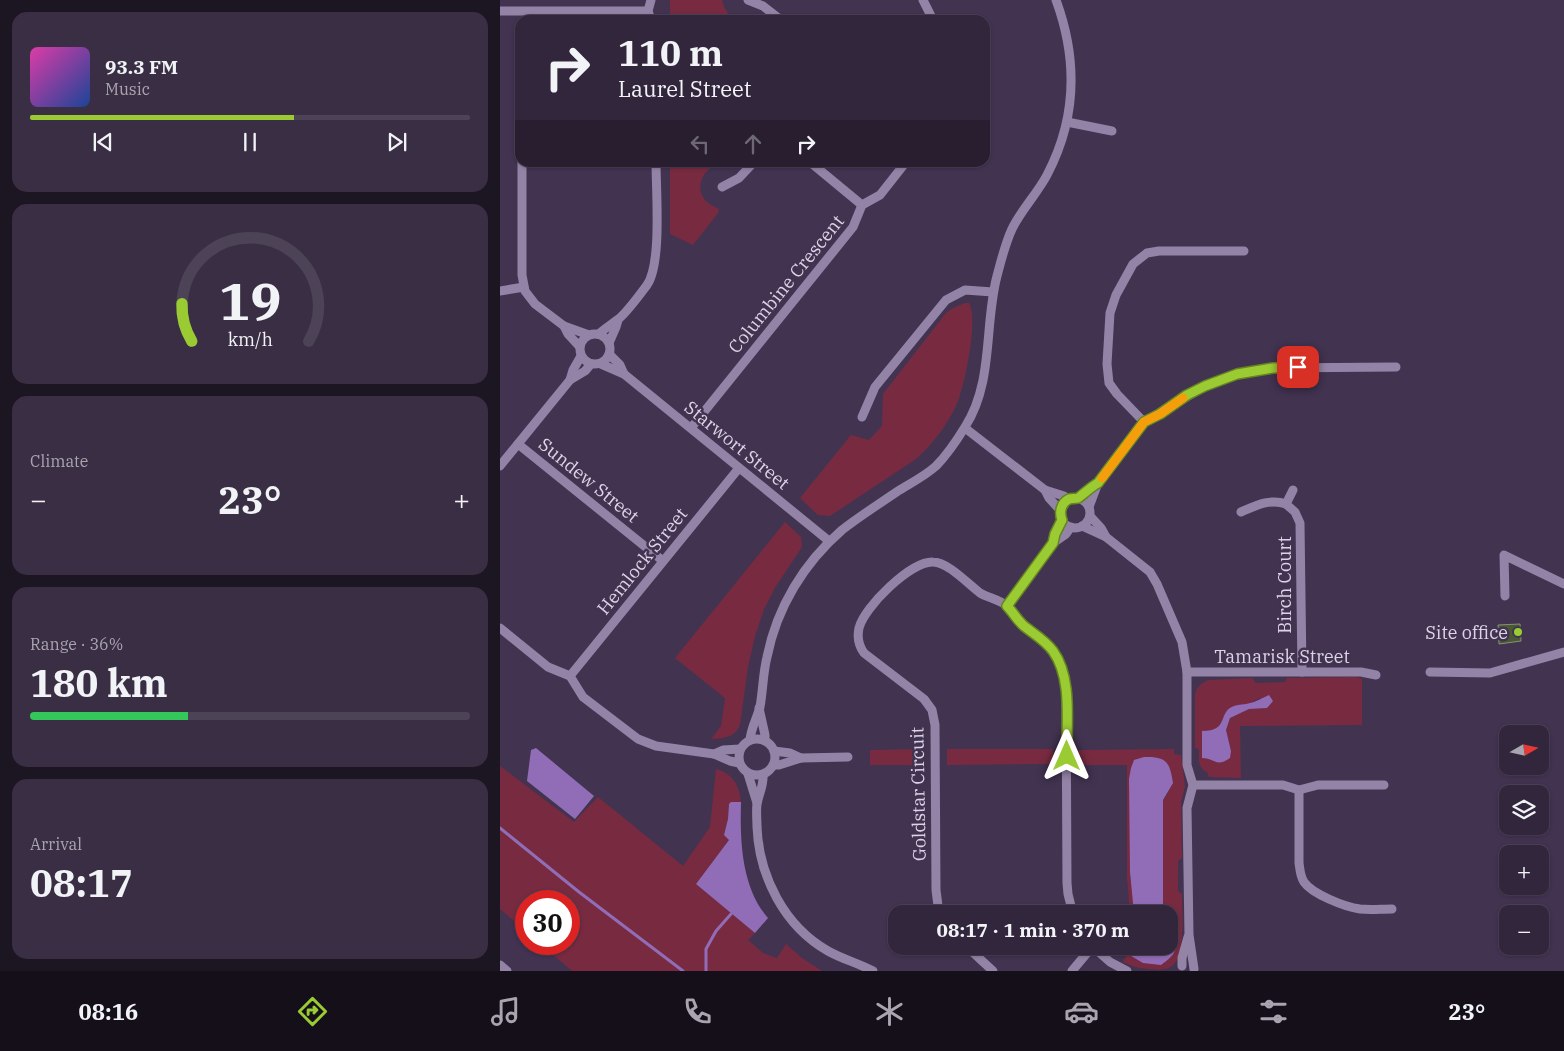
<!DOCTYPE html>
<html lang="en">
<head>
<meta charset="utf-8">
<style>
  :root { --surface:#32263d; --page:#3a2e44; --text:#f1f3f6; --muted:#a8a5b0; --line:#4d4357; --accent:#9bcb33 }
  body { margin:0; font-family:"IBM Plex Serif",serif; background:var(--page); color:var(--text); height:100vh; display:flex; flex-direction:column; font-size:19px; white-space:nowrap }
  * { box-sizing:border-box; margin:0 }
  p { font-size:16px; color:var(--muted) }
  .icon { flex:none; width:28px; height:28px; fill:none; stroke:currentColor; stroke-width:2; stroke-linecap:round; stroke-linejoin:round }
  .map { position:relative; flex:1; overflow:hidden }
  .drawer { display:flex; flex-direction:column; gap:12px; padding:12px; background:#1c1522; width:500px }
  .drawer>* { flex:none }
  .banner { position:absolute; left:15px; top:15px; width:475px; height:152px; border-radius:15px; box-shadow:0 1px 4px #0004,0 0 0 1px var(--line); background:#32263d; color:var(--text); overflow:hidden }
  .needle { width:32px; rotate:81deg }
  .fabs { position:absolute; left:999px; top:725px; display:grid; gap:10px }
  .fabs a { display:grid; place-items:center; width:50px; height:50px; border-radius:10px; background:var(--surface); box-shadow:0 1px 4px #0004,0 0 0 1px var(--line); font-size:25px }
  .speed { position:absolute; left:15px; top:890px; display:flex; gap:10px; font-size:25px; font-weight:700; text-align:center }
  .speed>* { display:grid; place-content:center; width:65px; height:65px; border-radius:50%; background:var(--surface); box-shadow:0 1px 4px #0004,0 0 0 1px var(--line); line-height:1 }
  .speed .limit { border:8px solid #d22; background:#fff; color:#111 }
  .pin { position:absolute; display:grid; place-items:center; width:42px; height:42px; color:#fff; margin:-21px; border-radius:10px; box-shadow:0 2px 8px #0006 }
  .me { position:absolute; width:55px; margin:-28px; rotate:0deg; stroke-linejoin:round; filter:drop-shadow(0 0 4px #0008) }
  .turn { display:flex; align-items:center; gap:18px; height:105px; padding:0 20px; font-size:22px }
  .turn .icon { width:65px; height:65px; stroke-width:2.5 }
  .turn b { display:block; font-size:35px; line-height:42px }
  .lanes { display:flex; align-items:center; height:48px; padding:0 20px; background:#0003; justify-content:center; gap:25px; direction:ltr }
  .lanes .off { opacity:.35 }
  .big { font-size:38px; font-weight:700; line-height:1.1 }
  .drawer .card { flex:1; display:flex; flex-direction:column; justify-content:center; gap:8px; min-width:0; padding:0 18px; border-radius:15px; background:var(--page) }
  .drawer .dial { align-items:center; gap:0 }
  .dial svg { height:130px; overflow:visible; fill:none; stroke:var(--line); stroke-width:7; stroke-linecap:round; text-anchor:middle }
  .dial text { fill:var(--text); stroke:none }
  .song { display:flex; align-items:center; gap:15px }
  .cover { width:60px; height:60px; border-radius:8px; background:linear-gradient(135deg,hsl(320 70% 55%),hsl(220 70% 35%)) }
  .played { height:5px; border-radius:2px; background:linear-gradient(90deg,var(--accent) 60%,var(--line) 60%) }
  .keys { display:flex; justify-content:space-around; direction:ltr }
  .heat { display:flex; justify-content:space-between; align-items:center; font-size:28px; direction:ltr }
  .charge { height:8px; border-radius:4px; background:linear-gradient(90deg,#34c759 36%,var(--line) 0) }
  .trip { position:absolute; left:388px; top:905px; width:290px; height:50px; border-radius:15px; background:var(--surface); box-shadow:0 1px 4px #0004,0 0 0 1px var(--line); font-weight:700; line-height:50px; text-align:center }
  .dock { display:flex; height:80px; justify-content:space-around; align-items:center; background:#140f18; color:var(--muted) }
  .dock .icon { width:35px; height:35px }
  .dock .current { color:var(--accent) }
  .dock b { font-size:22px; color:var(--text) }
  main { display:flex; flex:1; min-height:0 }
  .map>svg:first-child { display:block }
  .green { fill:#782b40; fill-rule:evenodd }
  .water { fill:#926db7 }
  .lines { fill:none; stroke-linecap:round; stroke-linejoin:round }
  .stream { stroke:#926db7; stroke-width:3 }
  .building { fill:#4b5836; stroke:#869470 }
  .minor { stroke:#9383a6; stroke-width:9 }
  .route-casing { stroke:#658421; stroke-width:12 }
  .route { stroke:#9bcb33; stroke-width:9 }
  .slow { stroke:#f59e0b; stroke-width:9 }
  .poi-dot { fill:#9bcb33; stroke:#423351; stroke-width:2 }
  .labels { text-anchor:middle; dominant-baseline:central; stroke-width:5; stroke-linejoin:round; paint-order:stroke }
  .street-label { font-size:18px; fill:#dbd3e6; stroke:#423351 }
  .poi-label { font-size:18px; fill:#dbd3e6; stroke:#423351; text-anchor:end }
</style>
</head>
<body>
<main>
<section class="drawer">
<div class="card">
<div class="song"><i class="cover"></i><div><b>93.3 FM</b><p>Music</p></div></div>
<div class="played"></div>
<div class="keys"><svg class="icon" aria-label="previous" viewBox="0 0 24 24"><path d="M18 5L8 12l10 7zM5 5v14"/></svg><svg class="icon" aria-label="pause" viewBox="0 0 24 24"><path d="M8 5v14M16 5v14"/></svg><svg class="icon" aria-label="next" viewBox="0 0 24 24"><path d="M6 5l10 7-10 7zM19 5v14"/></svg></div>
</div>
<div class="card dial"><svg viewBox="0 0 100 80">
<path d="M14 69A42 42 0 1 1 86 69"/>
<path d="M14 69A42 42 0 0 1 8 46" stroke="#9bcb33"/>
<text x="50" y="56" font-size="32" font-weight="700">19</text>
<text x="50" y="72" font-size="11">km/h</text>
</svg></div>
<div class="card"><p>Climate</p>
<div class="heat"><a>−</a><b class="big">23°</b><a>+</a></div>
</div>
<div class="card"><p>Range · 36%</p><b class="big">180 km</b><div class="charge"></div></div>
<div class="card"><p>Arrival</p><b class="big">08:17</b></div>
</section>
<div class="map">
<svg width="1064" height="971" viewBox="0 0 1064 971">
  <rect width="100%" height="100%" fill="#423351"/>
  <g class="green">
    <path d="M170,0H222C224,9 228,15 236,20H170Z"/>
    <path d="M170,163H231C225,164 217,165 211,168C202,173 197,187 203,197C206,203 213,206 219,209L218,213L193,245L170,234Z"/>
    <path d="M465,303H469C479,319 464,389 456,406C447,425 432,445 416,459L330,516L318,515L300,498L351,435L369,440L382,426L383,394L446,313L453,308Z"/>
    <path d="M285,522L301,537L302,547L276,586L264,609L255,636L248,667L240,725C234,738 225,738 211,739L221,726L225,698L175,658Z"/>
    <path d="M857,677L862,679V725L740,726L741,778L709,777L707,772C697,767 699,759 699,749L695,748V694C697,687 701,683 708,680L752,678L756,683L785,682L787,678ZM760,698L767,708L749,709L730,718L726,730L731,751L711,760L707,758L702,731C706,731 711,731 714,730C719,728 719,724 722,721C732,710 748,705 760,698Z"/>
    <polygon points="422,749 422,765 370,765 370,750"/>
    <polygon points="447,749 553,749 553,764 447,765"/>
    <path d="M674,749V754L681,755L685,786L681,802L682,858L678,861V891L682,894C682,910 686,956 672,966C667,970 659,970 653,969C642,969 633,967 623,962L626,956L611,946H624L626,953L643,963L675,943L669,928V914H663V800L668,793L631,768L630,872L634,914H630L627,877V765H579V750Z"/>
    <path d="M0,766L74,822L98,797L183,866L210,827L216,769C233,774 239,784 241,802L229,804L228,819L224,835L229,840L196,884L255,933L248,940L263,953L277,958L286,944L302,958L322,971H72L41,944H69V901H26V931L0,909Z"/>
  </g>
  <g class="water">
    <path d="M769,695L773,701L767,708L749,709L730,718L726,730L731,751L730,758C716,768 715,758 702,758V731C730,731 717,712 734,706C739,704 745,705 750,703C756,702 762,698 769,695Z"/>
    <polygon points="36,748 94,796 75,819 27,781 31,750"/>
    <path d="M644,757C666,756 670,762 673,783L663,800V914H634L630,872L629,779L631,768L634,760Z"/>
    <path d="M231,802H241C240,840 241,887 268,918L255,933L196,884L229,840L224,835L228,819L229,804Z"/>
    <path d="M669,928C680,947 678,953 661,965L643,963L626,953L624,946H669Z"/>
  </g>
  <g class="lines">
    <g class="stream">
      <polyline points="0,828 79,892 183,971"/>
      <polyline points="206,971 206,949 216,931 231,914"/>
    </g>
  </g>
  <polygon class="building" points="1020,624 1021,641 999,644 998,625"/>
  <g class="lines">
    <g class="minor">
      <polyline points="248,0 263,6 281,20"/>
      <polyline points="423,0 433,20"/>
      <polyline points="0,11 148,11"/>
      <polyline points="151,20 148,11 151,0"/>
      <polyline points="567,122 612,131"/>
      <polyline points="22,162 22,275 25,291 35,304 64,326 89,335"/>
      <polyline points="310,162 362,205"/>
      <polyline points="222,187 239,178 254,162"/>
      <polyline points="0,291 24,287"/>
      <polyline points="64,326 68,334 79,346"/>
      <circle cx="95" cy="349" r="15"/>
      <path d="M99,334C105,328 111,325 117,320C125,315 141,293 147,285C162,264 156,191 156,162"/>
      <polyline points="109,343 116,327 118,320"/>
      <polyline points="109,354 120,365 124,374"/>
      <polyline points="101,364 124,374 329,541"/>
      <polyline points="70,380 73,370 81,356"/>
      <polyline points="362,417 375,387 446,300 465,290 493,292"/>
      <polyline points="644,422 617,394 609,383 607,364 610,313 616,295 633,264 647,253 659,251 744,251"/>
      <polyline points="191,428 353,227 362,205 380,195 406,162"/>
      <polyline points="465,428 545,490 564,496 569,499"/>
      <polyline points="18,444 163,561"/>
      <polyline points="0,466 70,380 85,371 91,364"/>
      <polyline points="545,490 549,498 560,510"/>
      <polyline points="793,490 786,504 795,512 800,523 802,672"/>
      <circle cx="575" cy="513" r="15"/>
      <polyline points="578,498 590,487 598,483"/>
      <polyline points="589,507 598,483 635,435 644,422 705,386 737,374 773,368 896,367"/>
      <path d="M741,512C755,506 770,498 786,504"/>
      <polyline points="590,516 601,528 606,537"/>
      <polyline points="582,526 606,537 650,572 657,584 682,642 687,672 687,765 693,785 687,808 689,935 694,969"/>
      <polyline points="553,543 555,534 562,520"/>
      <polyline points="1005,596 1004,555 1064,584"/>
      <polyline points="507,605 553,543 566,534 571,527"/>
      <polyline points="0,628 48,667 70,676 83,697 138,739 156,746 214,754 230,761 239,763"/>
      <polyline points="687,672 861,672 876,675"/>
      <polyline points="930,672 990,673 1064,652"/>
      <polyline points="70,676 239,468"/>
      <polyline points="259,708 265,735 265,741"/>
      <circle cx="257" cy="757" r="18"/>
      <path d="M250,740C251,728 257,718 260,707C263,690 263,673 267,657C277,607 304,563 342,530C360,516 379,504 398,491C411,483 425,476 436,466C447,455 457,440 465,427C494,382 484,325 497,276C501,261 505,244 512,229C521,210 537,194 547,175C577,118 578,60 556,0"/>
      <polyline points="274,751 290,753 301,758"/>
      <polyline points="214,754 223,750 240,749"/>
      <polyline points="273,765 279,765 301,758 348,757"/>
      <polyline points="248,774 257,803"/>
      <path d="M263,774C264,786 259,793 257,804C256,811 257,820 257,827C259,876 284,926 328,951C342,959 358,963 373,971"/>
      <polyline points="693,785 783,785 799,790 818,785 884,785"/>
      <path d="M799,790V863C800,869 800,876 804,882C812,894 845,907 860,909C870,910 881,909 892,909"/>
      <path d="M439,914L436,890L435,725L432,710L424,699L364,653C359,646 357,637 359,628C364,607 411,561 433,562C448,562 468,584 480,593C489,598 500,600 507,606C513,611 516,619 522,624C532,634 545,639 553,651C561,661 565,674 566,687L567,883L568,894L573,914"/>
      <polyline points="466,946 493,971"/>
      <polyline points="592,946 610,962 627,971"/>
      <polyline points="0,965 7,971"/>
      <polyline points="682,966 682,958 688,937"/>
      <polyline points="572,971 592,947"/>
    </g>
  </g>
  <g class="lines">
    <defs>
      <path id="route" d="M567,756C566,723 573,679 553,651C545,640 534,634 524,626C517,620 513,612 507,606L553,543L555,534L562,520C559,512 561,503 569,499C572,498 575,499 578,498C580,497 592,486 598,483L644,422L660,414L687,395L705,386L737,374L773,368L798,367"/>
    </defs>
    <use href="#route" class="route-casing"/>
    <use href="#route" class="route"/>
    <polyline class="slow" points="602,478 644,422 660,414 683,398"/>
  </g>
  <circle class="poi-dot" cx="1018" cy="632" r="5"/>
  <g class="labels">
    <g class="street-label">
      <text transform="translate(286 284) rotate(-51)">Columbine Crescent</text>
      <text transform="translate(237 445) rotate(39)">Starwort Street</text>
      <text transform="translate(89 480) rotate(39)">Sundew Street</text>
      <text transform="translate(142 561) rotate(-51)">Hemlock Street</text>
      <text transform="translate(784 585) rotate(-90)">Birch Court</text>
      <text x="782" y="656">Tamarisk Street</text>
      <text transform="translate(418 794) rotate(-91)">Goldstar Circuit</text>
    </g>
    <g class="poi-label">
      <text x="1008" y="632">Site office</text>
    </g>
  </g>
</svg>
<div class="fabs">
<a><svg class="needle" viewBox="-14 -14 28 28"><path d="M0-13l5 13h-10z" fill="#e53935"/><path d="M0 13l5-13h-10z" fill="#a8a5b0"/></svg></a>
<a><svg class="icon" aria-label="layers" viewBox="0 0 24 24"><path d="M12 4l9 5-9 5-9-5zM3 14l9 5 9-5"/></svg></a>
<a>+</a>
<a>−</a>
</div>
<div class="speed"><div class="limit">30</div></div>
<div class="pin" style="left:798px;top:367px;background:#d93025"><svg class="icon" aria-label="arrive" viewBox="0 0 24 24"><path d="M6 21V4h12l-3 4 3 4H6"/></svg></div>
<svg class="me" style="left:567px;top:756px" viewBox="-20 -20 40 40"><path d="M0-17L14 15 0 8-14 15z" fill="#9bcb33" stroke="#fff" stroke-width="4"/></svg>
<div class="trip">08:17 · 1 min · 370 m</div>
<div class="banner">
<div class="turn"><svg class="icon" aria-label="right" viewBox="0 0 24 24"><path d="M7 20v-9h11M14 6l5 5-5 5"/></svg><div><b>110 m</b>Laurel Street</div></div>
<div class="lanes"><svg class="icon off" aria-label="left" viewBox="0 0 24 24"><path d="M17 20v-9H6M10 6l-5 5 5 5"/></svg><svg class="icon off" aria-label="ahead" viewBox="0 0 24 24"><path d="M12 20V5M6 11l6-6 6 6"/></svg><svg class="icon" aria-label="right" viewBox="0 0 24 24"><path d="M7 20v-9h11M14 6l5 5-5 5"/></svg></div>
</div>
</div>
</main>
<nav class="dock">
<b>08:16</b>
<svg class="icon current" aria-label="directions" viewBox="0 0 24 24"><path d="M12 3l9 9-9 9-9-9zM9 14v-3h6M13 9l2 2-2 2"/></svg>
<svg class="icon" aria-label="music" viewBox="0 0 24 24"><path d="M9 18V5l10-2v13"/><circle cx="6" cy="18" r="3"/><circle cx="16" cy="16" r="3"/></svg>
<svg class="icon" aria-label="phone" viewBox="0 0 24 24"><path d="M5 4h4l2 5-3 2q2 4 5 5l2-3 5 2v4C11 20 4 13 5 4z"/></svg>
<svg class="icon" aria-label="climate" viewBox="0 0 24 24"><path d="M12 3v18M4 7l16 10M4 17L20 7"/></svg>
<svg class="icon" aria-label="car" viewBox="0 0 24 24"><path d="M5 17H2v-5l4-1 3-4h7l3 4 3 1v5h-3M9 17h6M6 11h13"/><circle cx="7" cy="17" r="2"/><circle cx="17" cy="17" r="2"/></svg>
<svg class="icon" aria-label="filters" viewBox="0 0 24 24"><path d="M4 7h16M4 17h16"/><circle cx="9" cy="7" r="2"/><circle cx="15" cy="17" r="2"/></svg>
<b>23°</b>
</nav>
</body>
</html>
